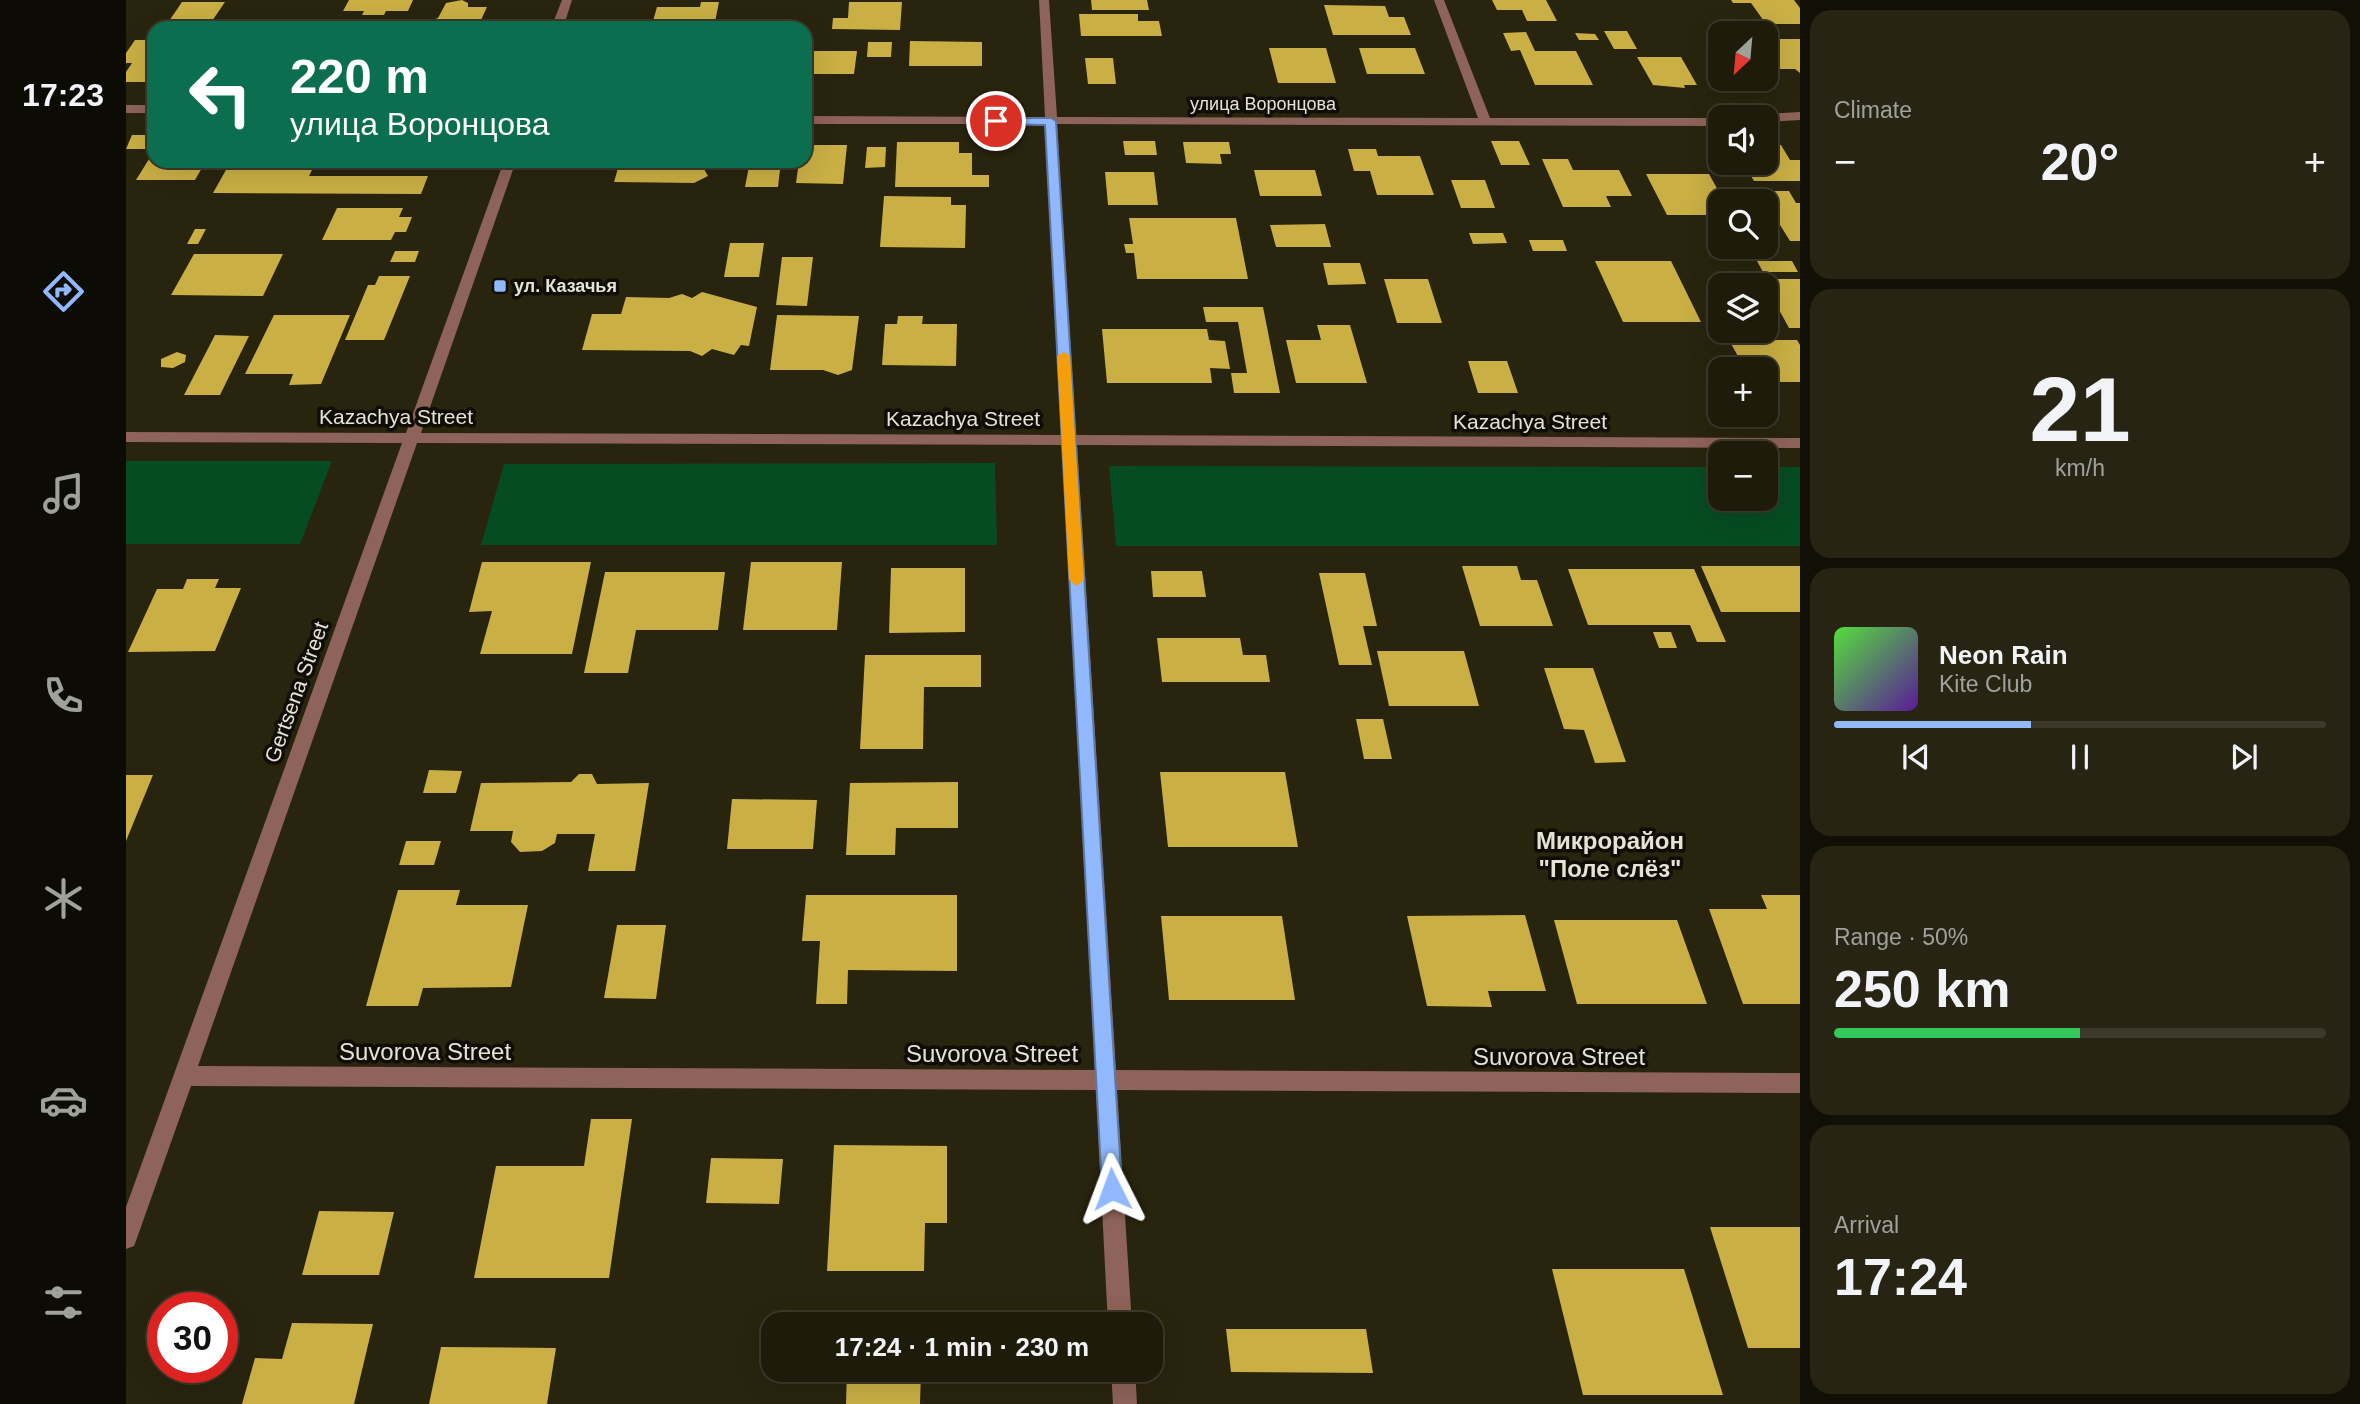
<!DOCTYPE html>
<html lang="en">
<head>
<meta charset="utf-8">
<style>
  :root { --surface:#1f1b0a; --page:#272413; --text:#f1f3f6; --muted:#a1a19c; --line:#3c392b; --accent:#91b8fd }
  body { margin:0; font-family:Arial,sans-serif; background:var(--page); color:var(--text); height:100vh; display:flex; flex-direction:column; font-size:26px; white-space:nowrap }
  * { box-sizing:border-box; margin:0 }
  p { font-size:23px; color:var(--muted) }
  .icon { flex:none; width:38px; height:38px; fill:none; stroke:currentColor; stroke-width:2; stroke-linecap:round; stroke-linejoin:round }
  .map { position:relative; flex:1; overflow:hidden }
  .side { display:flex; flex-direction:column; gap:10px; padding:10px; background:#110f06; width:560px }
  .side>* { flex:none }
  .top-card { position:absolute; left:21px; top:21px; width:665px; height:147px; border-radius:21px; box-shadow:0 7px 28px #0002,0 0 0 2px var(--line); background:#0b6e4f; color:#fff; overflow:hidden }
  .needle { width:46px; rotate:206deg }
  .buttons { position:absolute; left:1582px; top:21px; display:grid; gap:14px }
  .buttons a { display:grid; place-items:center; width:70px; height:70px; border-radius:14px; background:var(--surface); box-shadow:0 7px 28px #0002,0 0 0 2px var(--line); font-size:35px }
  .speed { position:absolute; left:21px; top:1292px; display:flex; gap:14px; font-size:35px; font-weight:700; text-align:center }
  .speed>* { display:grid; place-content:center; width:91px; height:91px; border-radius:50%; background:var(--surface); box-shadow:0 7px 28px #0002,0 0 0 2px var(--line); line-height:1 }
  .speed .limit { border:10px solid #d22; background:#fff; color:#111 }
  .pin { position:absolute; display:grid; place-items:center; width:60px; height:60px; color:#fff; margin:-30px; border:4px solid #fff; border-radius:50%; box-shadow:0 2px 7px #0007 }
  .me { position:absolute; width:77px; margin:-38px; rotate:357deg; stroke-linejoin:round; filter:drop-shadow(0 0 5px #0008) }
  .turn { display:flex; align-items:center; gap:24px; height:147px; padding:0 28px; font-size:32px }
  .turn .icon { width:91px; height:91px; stroke-width:2.5 }
  .turn b { display:block; font-size:49px; line-height:60px }
  .big { font-size:52px; font-weight:700; line-height:1.1 }
  .side .widget { flex:1; display:flex; flex-direction:column; justify-content:center; gap:10px; min-width:0; padding:0 24px; border-radius:21px; background:var(--page) }
  .side .dial { align-items:center; gap:0 }
  .dial b { font-size:91px; line-height:1 }
  .song { display:flex; align-items:center; gap:21px }
  .cover { width:84px; height:84px; border-radius:10px; background:linear-gradient(135deg,hsl(110 70% 55%),hsl(270 70% 35%)) }
  .played { height:7px; border-radius:4px; background:linear-gradient(90deg,var(--accent) 40%,var(--line) 40%) }
  .keys { display:flex; justify-content:space-around; direction:ltr }
  .heat { display:flex; justify-content:space-between; align-items:center; font-size:38px; direction:ltr }
  .charge { height:10px; border-radius:5px; background:linear-gradient(90deg,#34c759 50%,var(--line) 0) }
  .trip { position:absolute; left:635px; top:1312px; width:402px; height:70px; border-radius:21px; background:var(--surface); box-shadow:0 7px 28px #0002,0 0 0 2px var(--line); font-weight:700; line-height:70px; text-align:center }
  main { display:flex; flex:1; min-height:0 }
  .tabs { display:flex; flex-direction:column; width:126px; justify-content:space-around; align-items:center; background:#0c0b04; color:var(--muted) }
  .tabs .icon { width:49px; height:49px }
  .tabs .current { color:var(--accent) }
  .tabs b { font-size:32px; color:var(--text) }
  .map>svg:first-child { display:block }
  .green { fill:#064c22 }
  .building { fill:#c9af44 }
  .lines { fill:none; stroke-linecap:round; stroke-linejoin:round }
  .minor { fill:#8e6359; fill-rule:evenodd }
  .route { fill:#91b8fd; stroke:#5e78a4; stroke-width:2 }
  .slow { fill:#f59e0b }
  .poi-dot { fill:#91b8fd; stroke:#0f0d05; stroke-width:2.5 }
  .labels { text-anchor:middle; dominant-baseline:central; stroke-width:7; stroke-linejoin:round; paint-order:stroke }
  .far-street-label { font-size:18px; fill:#e6e3d5; stroke:#0f0d05 }
  .far-poi-label { font-size:18px; font-weight:bold; fill:#e6e3d5; stroke:#0f0d05; text-anchor:start }
  .street-label { font-size:21px; fill:#e6e3d5; stroke:#0f0d05 }
  .quarter-label { font-size:24px; font-weight:bold; fill:#e6e3d5; stroke:#0f0d05 }
  .near-street-label { font-size:24px; fill:#e6e3d5; stroke:#0f0d05 }
</style>
</head>
<body>
<main>
<nav class="tabs">
<b>17:23</b>
<svg class="icon current" aria-label="directions" viewBox="0 0 24 24"><path d="M12 3l9 9-9 9-9-9zM9 14v-3h6M13 9l2 2-2 2"/></svg>
<svg class="icon" aria-label="music" viewBox="0 0 24 24"><path d="M9 18V5l10-2v13"/><circle cx="6" cy="18" r="3"/><circle cx="16" cy="16" r="3"/></svg>
<svg class="icon" aria-label="phone" viewBox="0 0 24 24"><path d="M5 4h4l2 5-3 2q2 4 5 5l2-3 5 2v4C11 20 4 13 5 4z"/></svg>
<svg class="icon" aria-label="climate" viewBox="0 0 24 24"><path d="M12 3v18M4 7l16 10M4 17L20 7"/></svg>
<svg class="icon" aria-label="car" viewBox="0 0 24 24"><path d="M5 17H2v-5l4-1 3-4h7l3 4 3 1v5h-3M9 17h6M6 11h13"/><circle cx="7" cy="17" r="2"/><circle cx="17" cy="17" r="2"/></svg>
<svg class="icon" aria-label="filters" viewBox="0 0 24 24"><path d="M4 7h16M4 17h16"/><circle cx="9" cy="7" r="2"/><circle cx="15" cy="17" r="2"/></svg>
</nav>
<div class="map">
<svg width="1674" height="1404" viewBox="0 0 1674 1404">
  <rect width="100%" height="100%" fill="#29240e"/>
  <g class="green">
    <polygon points="0,461 206,461 174,544 0,544"/>
    <polygon points="869,463 871,545 355,545 378,464"/>
    <polygon points="983,466 1594,467 1594,499 1640,499 1640,467 1674,467 1674,546 990,546"/>
  </g>
  <g class="building">
    <polygon points="223,0 287,0 282,11 260,11 258,15 236,15 238,11 217,11"/>
    <polygon points="336,0 342,3 342,7 361,7 355,20 370,20 367,28 282,28 312,18 320,3"/>
    <polygon points="965,0 1021,0 1023,10 966,10"/>
    <polygon points="1366,0 1420,0 1431,21 1401,21 1396,10 1371,10"/>
    <polygon points="1605,0 1668,0 1674,8 1674,24 1640,24 1625,3 1607,3"/>
    <polygon points="56,2 99,2 84,24 41,24"/>
    <polygon points="575,2 593,2 589,22 570,22 569,28 525,28 531,7 574,7"/>
    <polygon points="723,2 776,2 774,30 706,29 707,18 722,18"/>
    <polygon points="1198,5 1259,6 1263,17 1278,17 1285,35 1207,35"/>
    <polygon points="953,14 1012,14 1012,21 1033,21 1036,36 955,36"/>
    <polygon points="1478,31 1501,31 1511,49 1488,49"/>
    <polygon points="1400,32 1409,51 1450,51 1467,85 1409,85 1394,50 1385,51 1377,33"/>
    <polygon points="1449,33 1469,34 1473,40 1453,40"/>
    <polygon points="1581,39 1594,39 1594,60"/>
    <polygon points="1640,39 1674,39 1674,73 1669,69 1648,69 1648,76 1640,76"/>
    <polygon points="9,40 28,40 28,82 0,82 0,72 6,63 0,63 0,53"/>
    <polygon points="784,41 856,42 856,66 783,66"/>
    <polygon points="742,42 766,42 765,57 741,57"/>
    <polygon points="1143,48 1200,48 1210,83 1152,83"/>
    <polygon points="1233,48 1289,48 1299,74 1241,74"/>
    <polygon points="686,51 731,51 728,74 683,74"/>
    <polygon points="1511,57 1555,57 1571,85 1558,85 1559,88 1527,85"/>
    <polygon points="959,58 987,58 990,84 962,84"/>
    <polygon points="6,135 28,135 28,149 0,149"/>
    <polygon points="997,141 1029,141 1031,155 999,155"/>
    <polygon points="1365,141 1393,141 1404,165 1375,165"/>
    <polygon points="771,142 833,142 833,153 846,153 846,175 863,175 863,187 769,187"/>
    <polygon points="1057,142 1103,142 1105,154 1094,154 1096,164 1060,163"/>
    <polygon points="679,145 721,145 717,184 670,183 673,161 679,161"/>
    <polygon points="1640,145 1655,145 1664,160 1674,160 1674,181 1628,181 1617,163 1640,163"/>
    <polygon points="741,147 760,147 759,167 739,168"/>
    <polygon points="1222,149 1250,149 1252,156 1294,156 1308,195 1251,195 1244,171 1228,171"/>
    <polygon points="28,151 28,161 80,161 69,180 10,180"/>
    <polygon points="1416,159 1442,159 1447,170 1493,170 1506,196 1480,196 1485,207 1437,207"/>
    <polygon points="105,161 170,161 166,168 187,168 183,176 302,176 295,194 87,193"/>
    <polygon points="494,161 570,161 569,167 578,169 582,176 568,183 488,182"/>
    <polygon points="624,161 655,161 652,187 619,187"/>
    <polygon points="1128,170 1189,170 1196,196 1134,196"/>
    <polygon points="979,172 1028,172 1032,205 982,205"/>
    <polygon points="1520,174 1583,174 1598,201 1594,201 1594,215 1541,215"/>
    <polygon points="1325,180 1359,180 1369,208 1335,208"/>
    <polygon points="1633,191 1663,191 1670,203 1674,203 1674,241 1664,241"/>
    <polygon points="758,196 825,197 825,205 840,205 839,248 754,247"/>
    <polygon points="211,208 277,208 273,217 286,217 280,232 269,232 265,240 196,240"/>
    <polygon points="1003,218 1110,218 1122,279 1011,279 1008,253 1000,253 998,244 1007,244"/>
    <polygon points="1199,224 1205,247 1150,247 1144,225"/>
    <polygon points="69,229 80,229 72,244 61,244"/>
    <polygon points="1343,233 1377,233 1381,243 1347,244"/>
    <polygon points="1403,240 1437,240 1441,251 1407,251"/>
    <polygon points="604,243 638,243 633,277 598,277"/>
    <polygon points="269,251 293,251 289,262 264,262"/>
    <polygon points="68,254 157,254 137,296 45,295"/>
    <polygon points="656,257 687,257 681,306 650,305"/>
    <polygon points="1469,261 1545,261 1575,322 1497,322"/>
    <polygon points="1631,261 1666,261 1672,272 1637,272"/>
    <polygon points="1197,263 1234,263 1240,284 1202,285"/>
    <polygon points="253,276 284,276 258,340 219,340 242,285 249,285"/>
    <polygon points="1258,279 1302,279 1316,323 1271,323"/>
    <polygon points="1636,279 1674,279 1674,328 1663,328"/>
    <polygon points="576,292 631,307 623,346 615,345 608,355 586,349 576,356 564,351 456,350 466,314 495,314 500,297 543,298 556,294 566,298"/>
    <polygon points="1077,307 1137,307 1154,393 1108,393 1105,373 1121,373 1112,322 1080,322"/>
    <polygon points="148,315 224,315 195,384 163,385 167,374 119,374"/>
    <polygon points="651,315 733,316 726,370 712,375 697,370 644,370"/>
    <polygon points="772,316 797,316 796,324 831,324 830,366 756,365 759,324 771,324"/>
    <polygon points="1191,325 1224,325 1241,383 1170,383 1160,340 1195,340"/>
    <polygon points="976,329 1081,329 1083,340 1099,341 1104,369 1084,368 1086,383 981,383"/>
    <polygon points="89,335 123,336 94,395 58,395"/>
    <polygon points="1603,340 1671,340 1674,345 1674,382 1640,382 1640,369 1619,369"/>
    <polygon points="51,352 60,355 59,362 47,368 35,367 35,359"/>
    <polygon points="1342,361 1381,361 1392,393 1352,393"/>
    <polygon points="356,562 465,562 446,654 354,654 366,611 343,612"/>
    <polygon points="625,562 716,562 711,630 617,630"/>
    <polygon points="1336,566 1391,566 1395,580 1411,580 1427,626 1354,626"/>
    <polygon points="1575,566 1674,566 1674,612 1595,612"/>
    <polygon points="765,568 839,568 839,632 763,633"/>
    <polygon points="1442,569 1568,569 1600,642 1571,642 1564,625 1462,625"/>
    <polygon points="1025,571 1076,571 1080,597 1027,597"/>
    <polygon points="479,572 599,572 592,630 510,630 502,673 458,673"/>
    <polygon points="1193,573 1239,573 1251,626 1237,626 1246,665 1213,665"/>
    <polygon points="61,579 93,579 89,588 115,588 89,651 2,652 31,589 57,589"/>
    <polygon points="1527,632 1545,632 1551,648 1533,648"/>
    <polygon points="1031,638 1114,638 1117,655 1140,655 1144,682 1036,682"/>
    <polygon points="1251,651 1338,651 1353,706 1263,706"/>
    <polygon points="739,655 855,655 855,687 798,687 797,749 734,749"/>
    <polygon points="1418,668 1467,668 1500,762 1469,763 1458,730 1438,729"/>
    <polygon points="1230,719 1257,719 1266,759 1238,759"/>
    <polygon points="303,770 336,771 330,793 297,793"/>
    <polygon points="1034,772 1159,772 1172,847 1042,847"/>
    <polygon points="453,774 466,774 471,784 523,783 509,871 462,871 469,834 431,834 429,843 416,851 394,852 385,842 387,831 344,831 355,783 445,782"/>
    <polygon points="0,775 27,775 0,841"/>
    <polygon points="832,782 832,828 770,828 769,855 720,855 724,783"/>
    <polygon points="606,799 691,800 687,849 601,849"/>
    <polygon points="280,841 315,841 308,865 273,865"/>
    <polygon points="272,890 334,890 330,905 402,905 385,987 297,988 292,1006 240,1006"/>
    <polygon points="680,895 831,895 831,971 722,970 721,1004 690,1004 694,941 676,941"/>
    <polygon points="1635,895 1674,895 1674,1004 1617,1004 1583,909 1641,909"/>
    <polygon points="1399,915 1420,991 1362,991 1366,1007 1301,1006 1281,916"/>
    <polygon points="1035,916 1156,916 1169,1000 1043,1000"/>
    <polygon points="1428,920 1551,920 1581,1004 1451,1004"/>
    <polygon points="491,925 540,925 530,999 478,998"/>
    <polygon points="465,1119 506,1119 483,1278 348,1278 370,1166 458,1166"/>
    <polygon points="708,1145 821,1146 821,1223 799,1223 798,1271 701,1271"/>
    <polygon points="585,1158 657,1159 653,1204 580,1203"/>
    <polygon points="193,1211 268,1212 253,1275 176,1275"/>
    <polygon points="1584,1227 1674,1227 1674,1348 1622,1348"/>
    <polygon points="1426,1269 1558,1269 1597,1395 1457,1395"/>
    <polygon points="166,1323 247,1324 228,1404 116,1404 129,1358 156,1359"/>
    <polygon points="1100,1329 1240,1329 1247,1373 1105,1372"/>
    <polygon points="315,1347 430,1348 421,1404 303,1404"/>
    <polygon points="721,1370 795,1370 794,1404 720,1404"/>
  </g>
  <g class="lines">
    <g class="minor">
      <polygon points="436,0 446,0 437,28 425,28"/>
      <path d="M913,0H923L931,117L1352,118L1308,0H1318L1364,118H1594V126L931,124L950,435L1674,438V448L951,445L990,1070L1674,1073V1093L991,1090L1006,1325H982L970,1090L65,1086L11,1238L8,1246L0,1249V1207L276,443L0,442V432L280,433L378,161H390L295,433L935,435L919,124H679V116L919,117ZM291,443L936,445L969,1070L72,1066Z"/>
      <rect x="0" y="105" width="28" height="8"/>
      <polygon points="1674,112 1674,120 1640,122 1640,117 1635,117 1640,114"/>
      <polygon points="985,1370 1009,1370 1011,1404 987,1404"/>
    </g>
  </g>
  <polygon class="route" points="925,118 930,121 996,1189 993,1196 986,1199 979,1196 976,1189 919,125 870,124 865,121 870,118"/>
  <polygon class="slow" points="938,352 944,356 958,580 951,586 943,580 931,356"/>
  <rect class="poi-dot" x="367" y="279" width="14" height="14" rx="3.5"/>
  <g class="labels">
    <g class="far-street-label">
      <text x="1137" y="104">улица Воронцова</text>
    </g>
    <g class="far-poi-label">
      <text x="388" y="286">ул. Казачья</text>
    </g>
    <g class="street-label">
      <text x="270" y="416">Kazachya Street</text>
      <text x="837" y="418">Kazachya Street</text>
      <text x="1404" y="421">Kazachya Street</text>
      <text transform="translate(170 692) rotate(-70)">Gertsena Street</text>
    </g>
    <g class="quarter-label">
      <text x="1484" y="840">Микрорайон<tspan x="1484" dy="28">"Поле слёз"</tspan></text>
    </g>
    <g class="near-street-label">
      <text x="299" y="1051">Suvorova Street</text>
      <text x="866" y="1053">Suvorova Street</text>
      <text x="1433" y="1056">Suvorova Street</text>
    </g>
  </g>
</svg>
<div class="buttons">
<a><svg class="needle" viewBox="-14 -14 28 28"><path d="M0-13l5 13h-10z" fill="#e53935"/><path d="M0 13l5-13h-10z" fill="#a1a19c"/></svg></a>
<a><svg class="icon" aria-label="sound" viewBox="0 0 24 24"><path d="M4 9h4l5-4v14l-5-4H4zM17 9q2 3 0 6"/></svg></a>
<a><svg class="icon" aria-label="search" viewBox="0 0 24 24"><circle cx="10" cy="10" r="6"/><path d="M15 15l6 6"/></svg></a>
<a><svg class="icon" aria-label="layers" viewBox="0 0 24 24"><path d="M12 4l9 5-9 5-9-5zM3 14l9 5 9-5"/></svg></a>
<a>+</a>
<a>−</a>
</div>
<div class="speed"><div class="limit">30</div></div>
<div class="pin" style="left:870px;top:121px;background:#d93025"><svg class="icon" aria-label="arrive" viewBox="0 0 24 24"><path d="M6 21V4h12l-3 4 3 4H6"/></svg></div>
<svg class="me" style="left:986px;top:1189px" viewBox="-20 -20 40 40"><path d="M0-17L14 15 0 8-14 15z" fill="#91b8fd" stroke="#fff" stroke-width="4"/></svg>
<div class="trip">17:24 · 1 min · 230 m</div>
<div class="top-card">
<div class="turn"><svg class="icon" aria-label="left" viewBox="0 0 24 24"><path d="M17 20v-9H6M10 6l-5 5 5 5"/></svg><div><b>220 m</b>улица Воронцова</div></div>
</div>
</div>
<section class="side">
<div class="widget"><p>Climate</p>
<div class="heat"><a>−</a><b class="big">20°</b><a>+</a></div>
</div>
<div class="widget dial"><b>21</b><p>km/h</p></div>
<div class="widget">
<div class="song"><i class="cover"></i><div><b>Neon Rain</b><p>Kite Club</p></div></div>
<div class="played"></div>
<div class="keys"><svg class="icon" aria-label="previous" viewBox="0 0 24 24"><path d="M18 5L8 12l10 7zM5 5v14"/></svg><svg class="icon" aria-label="pause" viewBox="0 0 24 24"><path d="M8 5v14M16 5v14"/></svg><svg class="icon" aria-label="next" viewBox="0 0 24 24"><path d="M6 5l10 7-10 7zM19 5v14"/></svg></div>
</div>
<div class="widget"><p>Range · 50%</p><b class="big">250 km</b><div class="charge"></div></div>
<div class="widget"><p>Arrival</p><b class="big">17:24</b></div>
</section>
</main>
</body>
</html>
